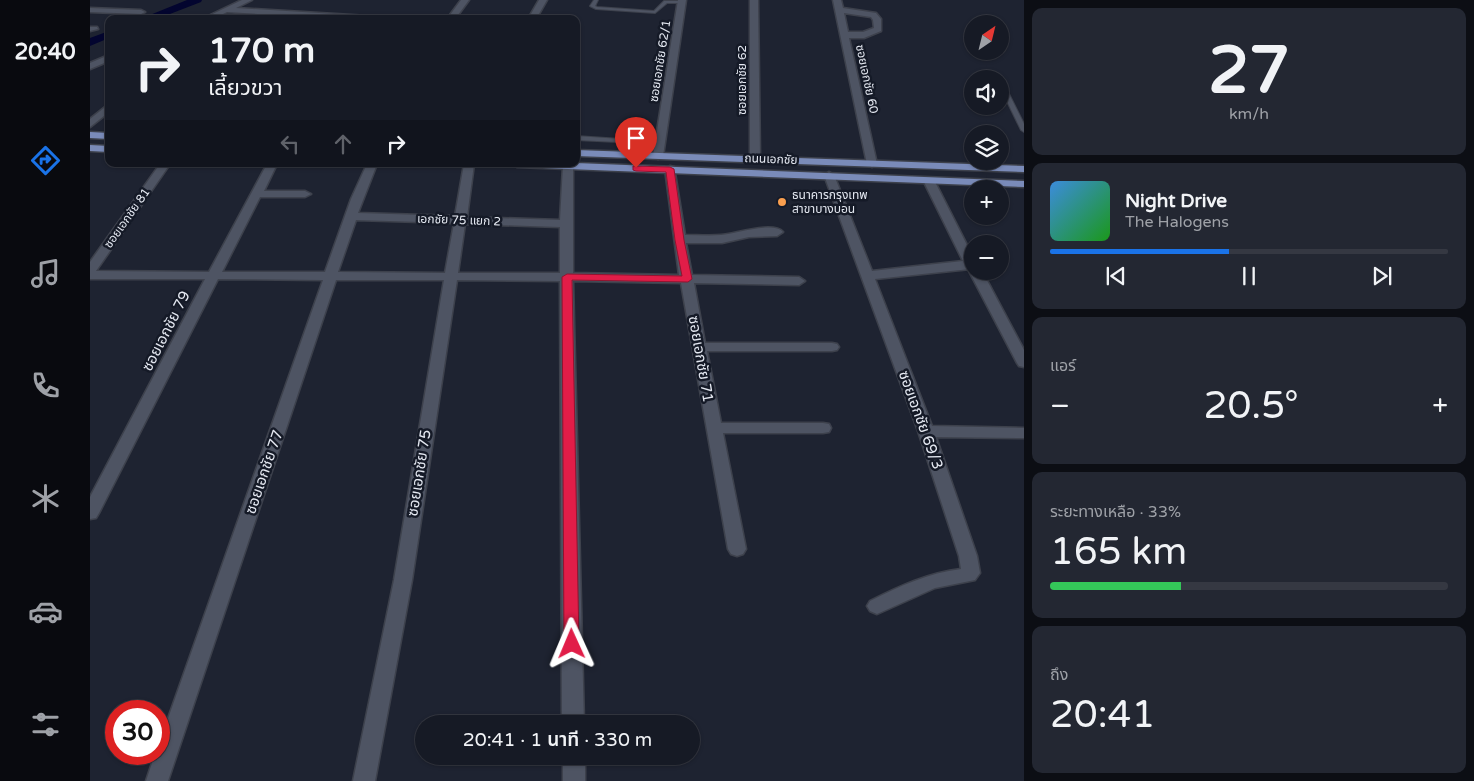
<!DOCTYPE html>
<html lang="th">
<head>
<meta charset="utf-8">
<style>
  :root { --surface:#161a25; --page:#232732; --text:#f1f3f6; --muted:#9ea1a7; --line:#353842; --accent:#1a73e8 }
  body { margin:0; font-family:"Varela Round","Noto Sans Thai",sans-serif; background:var(--page); color:var(--text); height:100vh; display:flex; flex-direction:column; font-size:19px; white-space:nowrap }
  * { box-sizing:border-box; margin:0 }
  p { font-size:16px; color:var(--muted) }
  .icon { flex:none; width:28px; height:28px; fill:none; stroke:currentColor; stroke-width:2; stroke-linecap:round; stroke-linejoin:round }
  .map { position:relative; flex:1; overflow:hidden }
  .sheet { display:flex; flex-direction:column; gap:8px; padding:8px; background:#0c0e14; width:450px }
  .sheet>* { flex:none }
  .hud { position:absolute; left:15px; top:15px; width:475px; height:152px; border-radius:10px; box-shadow:0 1px 4px #0004,0 0 0 1px var(--line); background:#161a25; color:var(--text); overflow:hidden }
  .needle { width:32px; rotate:35deg }
  .fabs { position:absolute; left:874px; top:15px; display:grid; gap:10px }
  .fabs a { display:grid; place-items:center; width:45px; height:45px; border-radius:50%; background:var(--surface); box-shadow:0 1px 4px #0004,0 0 0 1px var(--line); font-size:25px }
  .speed { position:absolute; left:15px; top:700px; display:flex; gap:10px; font-size:25px; font-weight:700; text-align:center }
  .speed>* { display:grid; place-content:center; width:65px; height:65px; border-radius:50%; background:var(--surface); box-shadow:0 1px 4px #0004,0 0 0 1px var(--line); line-height:1 }
  .speed .limit { border:8px solid #d22; background:#fff; color:#111 }
  .pin { position:absolute; display:grid; place-items:center; width:42px; height:42px; color:#fff; margin:-51px -21px; border-radius:50% 50% 50% 0; rotate:-45deg; box-shadow:0 0 5px #0007 }
  .pin .icon { rotate:45deg }
  .me { position:absolute; width:55px; margin:-28px; rotate:359deg; stroke-linejoin:round; filter:drop-shadow(0 0 4px #0008) }
  .turn { display:flex; align-items:center; gap:18px; height:105px; padding:0 20px; font-size:22px }
  .turn .icon { width:65px; height:65px; stroke-width:2.5 }
  .turn b { display:block; font-size:35px; line-height:42px }
  .lanes { display:flex; align-items:center; height:48px; padding:0 20px; background:#0003; justify-content:center; gap:25px; direction:ltr }
  .lanes .off { opacity:.35 }
  .big { font-size:38px; font-weight:600; line-height:1.1 }
  .sheet .card { flex:1; display:flex; flex-direction:column; justify-content:center; gap:8px; min-width:0; padding:0 18px; border-radius:10px; background:var(--page) }
  .sheet .dial { align-items:center; gap:0 }
  .dial b { font-size:65px; line-height:1 }
  .song { display:flex; align-items:center; gap:15px }
  .cover { width:60px; height:60px; border-radius:8px; background:linear-gradient(135deg,hsl(210 70% 55%),hsl(120 70% 35%)) }
  .played { height:5px; border-radius:2px; background:linear-gradient(90deg,var(--accent) 45%,var(--line) 45%) }
  .keys { display:flex; justify-content:space-around; direction:ltr }
  .heat { display:flex; justify-content:space-between; align-items:center; font-size:28px; direction:ltr }
  .charge { height:8px; border-radius:4px; background:linear-gradient(90deg,#34c759 33%,var(--line) 0) }
  .trip { position:absolute; left:325px; top:715px; width:285px; height:50px; border-radius:25px; background:var(--surface); box-shadow:0 1px 4px #0004,0 0 0 1px var(--line); font-weight:600; line-height:50px; text-align:center }
  main { display:flex; flex:1; min-height:0 }
  .dock { display:flex; flex-direction:column; width:90px; justify-content:space-around; align-items:center; background:#090a0f; color:var(--muted) }
  .dock .icon { width:35px; height:35px }
  .dock .current { color:var(--accent) }
  .dock b { font-size:22px; color:var(--text) }
  .map>svg:first-child { display:block }
  .lines { fill:none; stroke-linecap:round; stroke-linejoin:round }
  .canal { fill:#03052f; fill-rule:evenodd }
  .lane-casing { stroke:#3d414c; stroke-width:2 }
  .street-casing { stroke:#3d414c; stroke-width:3 }
  .primary-casing { stroke:#3d414c; stroke-width:3 }
  .lane { fill:#4e5463; fill-rule:evenodd }
  .street { fill:#4e5463; fill-rule:evenodd }
  .primary { fill:#7a8bb9; fill-rule:evenodd }
  .route { fill:#e11d48; stroke:#92132f }
  .poi-dot { fill:#fa9f4f; stroke:#151a27; stroke-width:2 }
  .labels { text-anchor:middle; dominant-baseline:central; stroke-width:5; stroke-linejoin:round; paint-order:stroke }
  .far-street-label { font-size:12px; fill:#e4e8f1; stroke:#151a27 }
  .far-poi-label { font-size:12px; fill:#e4e8f1; stroke:#151a27; text-anchor:start }
  .street-label { font-size:15px; fill:#e4e8f1; stroke:#151a27 }
</style>
</head>
<body>
<main>
<nav class="dock">
<b>20:40</b>
<svg class="icon current" aria-label="directions" viewBox="0 0 24 24"><path d="M12 3l9 9-9 9-9-9zM9 14v-3h6M13 9l2 2-2 2"/></svg>
<svg class="icon" aria-label="music" viewBox="0 0 24 24"><path d="M9 18V5l10-2v13"/><circle cx="6" cy="18" r="3"/><circle cx="16" cy="16" r="3"/></svg>
<svg class="icon" aria-label="phone" viewBox="0 0 24 24"><path d="M5 4h4l2 5-3 2q2 4 5 5l2-3 5 2v4C11 20 4 13 5 4z"/></svg>
<svg class="icon" aria-label="climate" viewBox="0 0 24 24"><path d="M12 3v18M4 7l16 10M4 17L20 7"/></svg>
<svg class="icon" aria-label="car" viewBox="0 0 24 24"><path d="M5 17H2v-5l4-1 3-4h7l3 4 3 1v5h-3M9 17h6M6 11h13"/><circle cx="7" cy="17" r="2"/><circle cx="17" cy="17" r="2"/></svg>
<svg class="icon" aria-label="filters" viewBox="0 0 24 24"><path d="M4 7h16M4 17h16"/><circle cx="9" cy="7" r="2"/><circle cx="15" cy="17" r="2"/></svg>
</nav>
<div class="map">
<svg width="934" height="781" viewBox="0 0 934 781">
  <rect width="100%" height="100%" fill="#1e2331"/>
  <g class="lines">
    <g class="canal">
      <polygon points="97,0 112,0 111,2 67,19 50,19"/>
      <polygon points="19,31 19,38 0,46 0,38"/>
    </g>
    <defs>
      <g id="lane">
        <polygon points="504,0 508,0 505,6 507,7 564,11 574,1 592,1 594,2 592,3 577,3 565,13 506,9 500,6"/>
        <polygon points="910,80 913,82 934,124 934,132 931,130 910,87"/>
        <polygon points="486,136 531,139 535,141 543,155 538,156 531,143 528,142 486,140"/>
      </g>
      <g id="street">
        <polygon points="152,0 162,0 146,8 294,17 298,19 248,19 137,12 123,19 112,19"/>
        <polygon points="371,0 379,0 365,19 357,19"/>
        <polygon points="449,0 457,0 446,19 438,19"/>
        <polygon points="588,0 596,0 573,156 568,159 563,156"/>
        <polygon points="660,0 668,0 670,159 665,162 660,159"/>
        <path d="M743,0H751L753,8L786,13L791,19V31L774,38H759L787,164L782,167L777,164ZM754,13L781,17L783,20L784,28L773,32H758Z"/>
        <polygon points="0,8 51,10 55,12 51,14 0,12"/>
        <polygon points="0,27 7,27 8,29 0,31"/>
        <polygon points="19,55 19,61 0,69 0,63"/>
        <polygon points="19,104 19,112 0,127 0,119"/>
        <path d="M70,164H80L6,271L119,272L177,164H187L174,191H215L221,194L215,197H170L132,272H235L261,199L277,164H287L268,213L365,216L374,164H384L377,217L470,220L473,166L474,164H482L483,166V273L589,275L575,169L580,166L584,167L595,235C607,235 619,236 631,235C645,234 683,221 693,232L687,236L659,237L632,243H596L602,275L709,277L715,281L709,285L604,283L615,343H742L747,344L749,347L747,350L742,351H617L631,423H733L739,424L741,428L739,432L733,433H633L656,549L653,554L647,556L641,554L638,549L591,283L483,281L494,724H472L470,281L367,280L322,580L285,781H263L304,580L354,280H246L78,781H56L65,754H69V744L233,280L128,279L9,513L6,518L0,519V497L115,279H0V262ZM266,220L364,223L355,273L248,272ZM375,224L470,227V273H368Z"/>
        <path d="M739,172L744,175L782,271L873,261L833,180L835,178H843L882,255V271H892L934,350V367L929,366L927,363L879,271L880,269L785,279L842,426L934,428V438L846,437L887,556L890,573L885,580L845,588L787,614L780,611L777,606L780,601C810,586 838,573 871,569L869,556L828,431L734,175Z"/>
        <rect x="473" y="756" width="22" height="25"/>
      </g>
      <g id="primary">
        <polygon points="0,132 19,133 19,139 0,138"/>
        <polygon points="0,145 19,146 19,152 0,151"/>
        <polygon points="486,150 934,166 934,172 486,156"/>
        <polygon points="486,163 934,181 934,187 427,167 422,164"/>
      </g>
    </defs>
    <use href="#lane" class="lane-casing"/>
    <use href="#street" class="street-casing"/>
    <use href="#primary" class="primary-casing"/>
    <use href="#lane" class="lane"/>
    <use href="#street" class="street"/>
    <use href="#primary" class="primary"/>
  </g>
  <polygon class="route" points="543,166 580,167 584,169 594,240 602,279 598,282 482,280 489,644 487,649 482,651 476,649 474,644 472,277 477,274 592,276 585,240 576,172 546,171 543,170"/>
  <circle class="poi-dot" cx="692" cy="202" r="5"/>
  <g class="labels">
    <g class="far-street-label">
      <text transform="translate(570 61) rotate(-81)">ซอยเอกชัย 62/1</text>
      <text transform="translate(777 79) rotate(78)">ซอยเอกชัย 60</text>
      <text transform="translate(652 80) rotate(-90)">ซอยเอกชัย 62</text>
      <text transform="translate(681 159) rotate(2)">ถนนเอกชัย</text>
      <text transform="translate(37 218) rotate(-55)">ซอยเอกชัย 81</text>
      <text transform="translate(369 220) rotate(2)">เอกชัย 75 แยก 2</text>
    </g>
    <g class="far-poi-label">
      <text x="702" y="195">ธนาคารกรุงเทพ<tspan x="702" dy="14">สาขาบางบอน</tspan></text>
    </g>
    <g class="street-label">
      <text transform="translate(76 331) rotate(-63)">ซอยเอกชัย 79</text>
      <text transform="translate(611 359) rotate(80)">ซอยเอกชัย 71</text>
      <text transform="translate(831 420) rotate(70)">ซอยเอกชัย 69/3</text>
      <text transform="translate(174 472) rotate(-71)">ซอยเอกชัย 77</text>
      <text transform="translate(329 473) rotate(-81)">ซอยเอกชัย 75</text>
    </g>
  </g>
</svg>
<div class="fabs">
<a><svg class="needle" viewBox="-14 -14 28 28"><path d="M0-13l5 13h-10z" fill="#e53935"/><path d="M0 13l5-13h-10z" fill="#9ea1a7"/></svg></a>
<a><svg class="icon" aria-label="sound" viewBox="0 0 24 24"><path d="M4 9h4l5-4v14l-5-4H4zM17 9q2 3 0 6"/></svg></a>
<a><svg class="icon" aria-label="layers" viewBox="0 0 24 24"><path d="M12 4l9 5-9 5-9-5zM3 14l9 5 9-5"/></svg></a>
<a>+</a>
<a>−</a>
</div>
<div class="speed"><div class="limit">30</div></div>
<div class="pin" style="left:546px;top:168px;background:#d93025"><svg class="icon" aria-label="arrive" viewBox="0 0 24 24"><path d="M6 21V4h12l-3 4 3 4H6"/></svg></div>
<svg class="me" style="left:482px;top:644px" viewBox="-20 -20 40 40"><path d="M0-17L14 15 0 8-14 15z" fill="#e11d48" stroke="#fff" stroke-width="4"/></svg>
<div class="trip">20:41 · 1 นาที · 330 m</div>
<div class="hud">
<div class="turn"><svg class="icon" aria-label="right" viewBox="0 0 24 24"><path d="M7 20v-9h11M14 6l5 5-5 5"/></svg><div><b>170 m</b>เลี้ยวขวา</div></div>
<div class="lanes"><svg class="icon off" aria-label="left" viewBox="0 0 24 24"><path d="M17 20v-9H6M10 6l-5 5 5 5"/></svg><svg class="icon off" aria-label="ahead" viewBox="0 0 24 24"><path d="M12 20V5M6 11l6-6 6 6"/></svg><svg class="icon" aria-label="right" viewBox="0 0 24 24"><path d="M7 20v-9h11M14 6l5 5-5 5"/></svg></div>
</div>
</div>
<section class="sheet">
<div class="card dial"><b>27</b><p>km/h</p></div>
<div class="card">
<div class="song"><i class="cover"></i><div><b>Night Drive</b><p>The Halogens</p></div></div>
<div class="played"></div>
<div class="keys"><svg class="icon" aria-label="previous" viewBox="0 0 24 24"><path d="M18 5L8 12l10 7zM5 5v14"/></svg><svg class="icon" aria-label="pause" viewBox="0 0 24 24"><path d="M8 5v14M16 5v14"/></svg><svg class="icon" aria-label="next" viewBox="0 0 24 24"><path d="M6 5l10 7-10 7zM19 5v14"/></svg></div>
</div>
<div class="card"><p>แอร์</p>
<div class="heat"><a>−</a><b class="big">20.5°</b><a>+</a></div>
</div>
<div class="card"><p>ระยะทางเหลือ · 33%</p><b class="big">165 km</b><div class="charge"></div></div>
<div class="card"><p>ถึง</p><b class="big">20:41</b></div>
</section>
</main>
</body>
</html>
